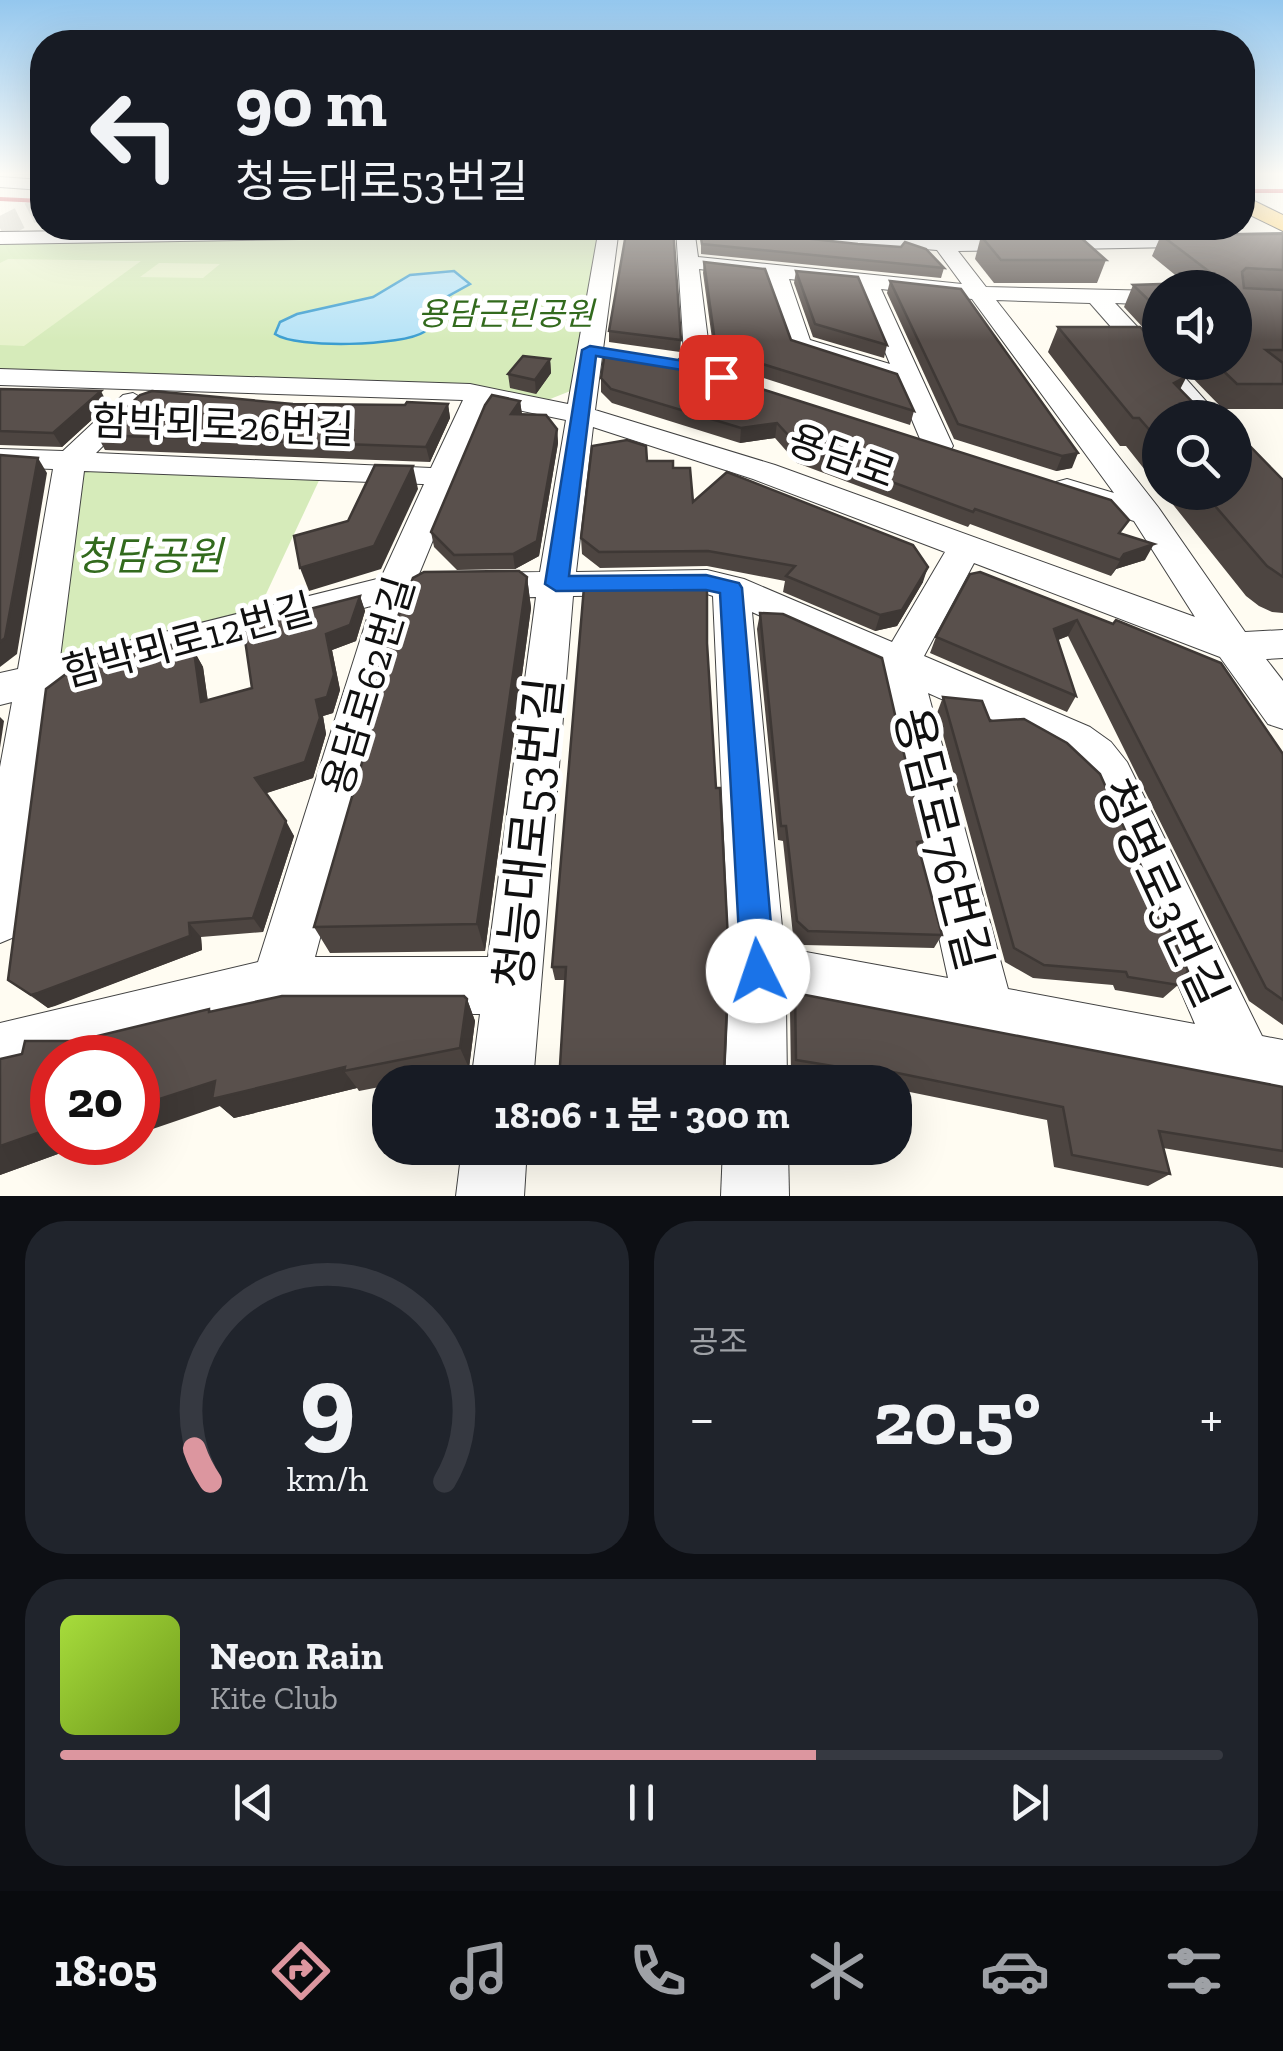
<!DOCTYPE html>
<html lang="ko">
<head>
<meta charset="utf-8">
<style>
  :root { --surface:#171b24; --page:#20242c; --text:#f1f3f6; --muted:#9ea1a6; --line:#363941; --accent:#dc969f }
  body { margin:0; font-family:"Zilla Slab","Noto Sans KR",serif; background:var(--page); color:var(--text); height:100vh; display:flex; flex-direction:column; font-size:38px; white-space:nowrap }
  * { box-sizing:border-box; margin:0 }
  p { font-size:32px; color:var(--muted) }
  .icon { flex:none; width:55px; height:55px; fill:none; stroke:currentColor; stroke-width:2; stroke-linecap:round; stroke-linejoin:round }
  .map { position:relative; height:1196px; overflow:hidden }
  .side { display:flex; flex-direction:column; gap:25px; padding:25px; background:#0d0f14; flex:1 }
  .side>* { flex:none }
  .top-card { position:absolute; left:30px; top:30px; width:1225px; height:210px; border-radius:40px; box-shadow:0 10px 40px #0002; background:#171b24; color:var(--text); overflow:hidden }
  .buttons { position:absolute; left:1142px; top:270px; display:grid; gap:20px }
  .buttons a { display:grid; place-items:center; width:110px; height:110px; border-radius:50%; background:var(--surface); box-shadow:0 10px 40px #0002; font-size:50px }
  .speed { position:absolute; left:30px; top:1035px; display:flex; gap:20px; font-size:50px; font-weight:700; text-align:center }
  .speed>* { display:grid; place-content:center; width:130px; height:130px; border-radius:50%; background:var(--surface); box-shadow:0 10px 40px #0002; line-height:1 }
  .speed .limit { border:15px solid #d22; background:#fff; color:#111 }
  .pin { position:absolute; display:grid; place-items:center; width:85px; height:85px; color:#fff; margin:-42px; border-radius:20px; box-shadow:0 5px 15px #0006 }
  .me { position:absolute; width:110px; margin:-55px; rotate:356deg; stroke-linejoin:round; filter:drop-shadow(0 0 8px #0008) }
  .turn { display:flex; align-items:center; gap:35px; height:210px; padding:0 40px; font-size:45px }
  .turn .icon { width:130px; height:130px; stroke-width:2.5 }
  .turn b { display:block; font-size:70px; line-height:85px }
  .big { font-size:75px; font-weight:700; line-height:1.1 }
  .side .tile { flex:1; display:flex; flex-direction:column; justify-content:center; gap:15px; min-width:0; padding:0 35px; border-radius:40px; background:var(--page) }
  .side .dial { align-items:center; gap:0 }
  .dial svg { height:260px; overflow:visible; fill:none; stroke:var(--line); stroke-width:7; stroke-linecap:round; text-anchor:middle }
  .dial text { fill:var(--text); stroke:none }
  .song { display:flex; align-items:center; gap:30px }
  .cover { width:120px; height:120px; border-radius:15px; background:linear-gradient(135deg,hsl(80 70% 55%),hsl(80 70% 35%)) }
  .played { height:10px; border-radius:5px; background:linear-gradient(90deg,var(--accent) 65%,var(--line) 65%) }
  .keys { display:flex; justify-content:space-around; direction:ltr }
  .heat { display:flex; justify-content:space-between; align-items:center; font-size:55px; direction:ltr }
  .side .tiles { flex:1; display:grid; gap:25px; grid-template-columns:1fr 1fr }
  .tile:last-child { grid-column:span 2 }
  .trip { position:absolute; left:372px; top:1065px; width:540px; height:100px; border-radius:40px; background:var(--surface); box-shadow:0 10px 40px #0002; font-weight:700; line-height:100px; text-align:center }
  .tab-bar { display:flex; height:160px; justify-content:space-around; align-items:center; background:#090b0e; color:var(--muted) }
  .tab-bar .icon { width:70px; height:70px }
  .tab-bar .on { color:var(--accent) }
  .tab-bar b { font-size:45px; color:var(--text) }
  .map>svg:first-child { display:block }
  .green { fill:#d6ebba }
  .pitch { fill:#e7f2cc }
  .water { fill:#b6e3f7; stroke:#3b9dd0; stroke-width:2.5 }
  .lines { fill:none; stroke-linecap:round; stroke-linejoin:round }
  .major-tunnel { stroke:#dbd9d0; stroke-width:22; stroke-dasharray:22 11; stroke-linecap:butt }
  .minor-casing { stroke:#434343; stroke-width:2 }
  .major-casing { stroke:#212121; stroke-width:2 }
  .minor { fill:#fff; fill-rule:evenodd }
  .major { fill:#fbce67; fill-rule:evenodd }
  .rail { stroke:#c32435; stroke-width:4 }
  .wall { fill:#4d4541 }
  .shaded-wall { fill:#3e3835 }
  .building { fill:#59504c; stroke:#3e3835; stroke-width:2.5 }
  .route { fill:#1a73e8; stroke:#114b97; stroke-width:2.5 }
  .labels { text-anchor:middle; dominant-baseline:central; stroke-width:10; stroke-linejoin:round; paint-order:stroke }
  .far-park-label { font-size:32px; font-style:italic; fill:#326a1d; stroke:#fff }
  .street-label { font-size:40px; fill:#101010; stroke:#fff }
  .park-label { font-size:40px; font-style:italic; fill:#326a1d; stroke:#fff }
  .near-street-label { font-size:48px; fill:#101010; stroke:#fff }
</style>
</head>
<body>
<div class="map">
<svg width="1283" height="1196" viewBox="0 0 1283 1196">
  <rect width="100%" height="100%" fill="#fffcf2"/>
  <g class="green">
    <polygon points="608,228 583,386 535,405 479,394 0,377 0,238"/>
    <polygon points="70,461 323,472 252,624 36,680"/>
  </g>
  <g class="pitch">
    <polygon points="8,259 141,261 24,346 0,345 0,263"/>
    <polygon points="159,263 220,264 203,278 140,277"/>
  </g>
  <path class="water" d="M454,271L470,284L443,299C437,312 438,323 424,332C403,346 296,349 275,334L280,322L297,314L373,297L410,275Z"/>
  <g class="lines">
    <polyline class="major-tunnel" points="0,228 42,207"/>
    <defs>
      <g id="minor">
        <polygon points="0,177 42,180 42,190 0,187"/>
        <path d="M290,228H619L595,410L775,465L1195,617L1134,521L1056,496L1051,489L1056,482L1067,479L1114,493L972,299L881,289L953,446L949,452H927L923,446L897,384L790,350L767,277L699,269L710,356L694,371H676L672,366L684,354L676,228H694L698,257L962,284L937,250L733,234L724,228H798L943,239L1283,233V245L958,251L986,287L1160,291V305L1115,303L1160,351V362H1171L1221,418H1191L1090,303L996,300L1158,507L1245,632L1283,630V658L1266,659L1283,681V729L1268,724L1220,657L974,563L924,656L1090,727L1111,742L1127,762L1262,1036L1283,1040V1102L786,1005L787,1082H725L730,971L713,596L707,594L573,596L533,1082H471L480,1014H279L104,1058H52V1070L0,1083V1023L258,962L371,606L56,690L27,917L19,935L0,943V767L12,702L0,705V673L18,669L53,469L0,467V449L63,451L123,395L133,393L147,401L96,453L431,468L463,400L0,385V369L470,384L568,404L598,234L0,244V232ZM789,279L858,286L890,364L810,340ZM489,404L566,420L540,572L419,574ZM593,427L753,479L945,552L892,642L744,579L707,570L576,572ZM84,471L422,484H424L381,578L60,658ZM536,597L488,957H315L410,599ZM752,612L881,672L948,978L784,948ZM928,693C983,718 1057,738 1093,787L1195,1024L1008,989Z"/>
        <polygon points="462,1148 527,1148 524,1196 456,1196"/>
        <polygon points="723,1148 788,1148 789,1196 721,1196"/>
      </g>
      <polygon id="major" points="1242,195 1283,215 1283,231 1242,211"/>
    </defs>
    <use href="#minor" class="minor-casing"/>
    <use href="#major" class="major-casing"/>
    <use href="#minor" class="minor"/>
    <use href="#major" class="major"/>
    <g class="rail">
      <polyline points="1242,191 1283,191"/>
      <polyline points="0,199 42,201"/>
    </g>
  </g>
  <g class="wall">
    <polygon points="5,173 42,173 42,175 19,175"/>
    <polygon points="1283,234 1283,409 1223,409 1177,362 1235,362 1160,288 1160,346 1124,307 1133,285 1185,283 1152,256 1161,235"/>
    <polygon points="981,236 1106,260 1097,283 994,283 975,259"/>
    <polygon points="701,238 901,247 944,268 941,278 701,254"/>
    <polygon points="704,262 791,340 914,411 910,425 711,361 713,346 703,273"/>
    <polygon points="796,271 887,345 884,358 813,337 794,283"/>
    <polygon points="890,281 961,289 1072,468 1056,471 954,439 887,293"/>
    <polygon points="1058,327 1160,418 1160,489 1126,446 1120,446 1048,352"/>
    <polygon points="609,331 681,340 680,352 609,342"/>
    <polygon points="605,351 1122,534 1145,560 1116,569 1111,576 970,524 968,527 797,463 775,438 740,443 612,403 601,392 601,378"/>
    <polygon points="550,359 551,373 536,394 510,388 508,374"/>
    <polygon points="0,389 108,405 62,447 0,445"/>
    <polygon points="520,401 522,414 557,429 558,443 539,556 515,569 457,570 434,547 431,532"/>
    <polygon points="293,404 405,405 448,404 450,418 430,462 105,450 97,435"/>
    <polygon points="647,461 673,468 693,502 923,582 897,626 875,631 783,592 785,581 707,566 600,568 582,554 581,538"/>
    <polygon points="1283,480 1283,613 1272,612 1259,606 1246,596 1163,492 1235,492"/>
    <polygon points="970,574 1113,624 1283,754 1283,1025 1249,1001 1068,636 1057,640 1076,696 1067,712 930,653 936,637"/>
    <polygon points="527,577 531,608 485,951 330,953 314,927 382,696 375,676"/>
    <polygon points="360,596 365,611 356,641 332,650 340,690 333,713 323,716 326,734 313,778 266,793 294,836 263,932 201,937 202,950 48,1008 8,980 194,651 203,667 208,701 252,688"/>
    <polygon points="760,613 924,841 920,851 942,935 934,948 804,945 793,935 783,841 778,840 757,629"/>
    <polygon points="707,643 724,1072 722,1082 559,1082 565,980 555,980 552,967"/>
    <polygon points="943,697 990,721 1178,985 1163,998 1115,990 1113,985 1033,978 1005,962 937,713"/>
    <polygon points="795,993 1283,1087 1283,1168 1163,1148 1170,1174 1148,1186 1054,1167 1047,1120 895,1089 895,1082 837,1082 791,1074 790,1010"/>
    <polygon points="467,999 475,1021 469,1068 400,1082 390,1082 390,1085 359,1091 357,1088 234,1118 220,1106 138,1058 91,1142 0,1175 0,1059 209,1009 212,1012"/>
  </g>
  <g class="shaded-wall">
    <polygon points="550,359 551,373 536,394 535,380"/>
    <polygon points="1187,376 1173,403 1174,383"/>
    <polygon points="101,391 108,405 62,447 53,433"/>
    <polygon points="520,401 522,415 511,414"/>
    <polygon points="448,404 450,418 430,462 426,447"/>
    <polygon points="777,423 775,438 740,443 741,428"/>
    <polygon points="557,429 558,443 539,556 515,569 513,554"/>
    <polygon points="1078,453 1072,468 1056,471 1062,456"/>
    <polygon points="38,458 47,473 17,654 0,667 0,642"/>
    <polygon points="413,466 418,489 381,569 309,591 300,568"/>
    <polygon points="1154,544 1145,560 1116,569 1111,576 1124,554"/>
    <polygon points="928,567 923,582 897,626 875,631 880,615"/>
    <polygon points="527,577 531,608 485,951 477,924"/>
    <polygon points="360,596 365,611 356,641 332,650 340,690 333,713 323,716 326,734 313,778 264,794 255,778 316,700 326,634"/>
    <polygon points="1077,620 1068,636 1046,645 1054,629"/>
    <polygon points="194,651 203,667 210,718 201,702"/>
    <polygon points="0,717 4,721 0,748"/>
    <polygon points="286,821 294,836 263,932 253,918"/>
    <polygon points="189,923 201,937 202,950 55,1006 48,1008 31,995"/>
    <polygon points="467,999 475,1021 469,1068 460,1048"/>
    <polygon points="345,1067 344,1071 357,1088 234,1118 220,1106 138,1134 138,1106 215,1081"/>
    <polygon points="52,1128 52,1142 91,1142 0,1175 0,1146"/>
  </g>
  <g class="building">
    <polygon points="627,228 673,228 681,340 609,331"/>
    <polygon points="711,228 858,244 901,247 905,242 926,249 944,268 702,244 701,238"/>
    <polygon points="1283,234 1283,270 1246,268 1242,272 1244,288 1283,290 1283,350 1266,350 1283,363 1283,384 1237,384 1214,362 1235,362 1235,288 1160,288 1160,311 1133,285 1223,282 1161,235"/>
    <polygon points="981,236 1079,236 1106,260 1001,260"/>
    <polygon points="704,262 765,269 791,340 897,374 914,411 711,348 715,342"/>
    <polygon points="796,271 858,277 887,345 815,324"/>
    <polygon points="890,281 961,289 1078,453 1062,456 958,424"/>
    <polygon points="1058,327 1140,327 1160,348 1160,362 1174,362 1187,376 1174,383 1208,418 1160,418 1160,442 1139,418 1133,418"/>
    <polygon points="605,351 680,363 1111,500 1129,520 1119,533 1154,544 1124,554 1120,560 975,509 973,512 800,448 777,423 741,428 611,389 601,378"/>
    <polygon points="523,356 550,359 535,380 508,374"/>
    <polygon points="0,389 101,391 53,433 0,431"/>
    <polygon points="152,391 293,404 405,405 407,402 448,404 426,447 97,435 140,395"/>
    <polygon points="492,395 520,401 511,414 546,415 557,429 537,541 513,554 454,555 431,532 485,405"/>
    <polygon points="1235,439 1243,439 1283,480 1283,577 1267,566 1203,492 1235,492"/>
    <polygon points="627,440 646,446 647,461 673,461 673,468 690,468 693,502 727,472 913,545 928,567 902,610 880,615 786,576 795,566 708,551 599,552 581,538 592,446"/>
    <polygon points="0,455 38,458 5,638 0,642"/>
    <polygon points="375,465 413,466 374,546 300,568 294,536 348,521"/>
    <polygon points="519,571 527,577 477,924 314,927 387,677 375,676 413,578 424,572"/>
    <polygon points="980,572 1113,624 1116,620 1221,663 1283,754 1283,1000 1266,988 1077,620 1054,629 1076,696 936,637 970,574"/>
    <polygon points="707,582 707,643 716,788 720,788 729,958 724,1072 640,1072 640,1082 559,1082 566,967 552,967 584,587"/>
    <polygon points="360,596 350,625 326,634 334,674 327,697 316,700 320,718 305,762 255,778 286,821 253,918 189,923 190,936 38,993 31,995 8,980 46,689 70,671 178,643 194,651 201,702 252,688 243,626"/>
    <polygon points="760,613 783,614 882,658 924,841 917,842 942,935 808,931 797,921 786,826 781,826"/>
    <polygon points="943,697 982,701 990,721 1024,719 1067,743 1100,774 1188,971 1178,985 1128,977 1126,972 1044,965 1014,948"/>
    <polygon points="795,993 1283,1087 1283,1151 1159,1131 1170,1174 1072,1155 1063,1107 888,1071 888,1075 796,1060"/>
    <polygon points="282,996 464,996 467,999 460,1048 344,1071 345,1067 212,1099 215,1081 138,1106 138,1058 52,1058 52,1128 0,1146 0,1059 22,1054 25,1041 77,1041 209,1009 209,1012"/>
  </g>
  <linearGradient id="sky" x2="0" y2="1"><stop stop-color="#94c7ee"/><stop offset="0.51" stop-color="#fffef9"/><stop offset="1" stop-color="#fffef9" stop-opacity="0"/></linearGradient>
  <rect width="1283" height="341" fill="url(#sky)"/>
  <polygon class="route" points="590,346 684,361 729,377 721,382 682,370 596,356 569,576 706,575 739,583 742,588 775,971 770,983 758,988 746,983 741,971 720,593 706,590 556,591 545,584 582,350"/>
  <g class="labels">
    <g class="far-park-label">
      <text x="506" y="314">용담근린공원</text>
    </g>
    <g class="street-label">
      <text transform="translate(223 425) rotate(2)">함박뫼로26번길</text>
      <text transform="translate(842 456) rotate(20)">용담로</text>
      <text transform="translate(188 640) rotate(-15)">함박뫼로12번길</text>
      <text transform="translate(368 686) rotate(-73)">용담로62번길</text>
    </g>
    <g class="park-label">
      <text x="149" y="556">청담공원</text>
    </g>
    <g class="near-street-label">
      <text transform="translate(529 833) rotate(-84)">청능대로53번길</text>
      <text transform="translate(943 839) rotate(76)">용담로76번길</text>
      <text transform="translate(1162 893) rotate(65)">청명로3번길</text>
    </g>
  </g>
</svg>
<div class="buttons">
<a><svg class="icon" aria-label="sound" viewBox="0 0 24 24"><path d="M4 9h4l5-4v14l-5-4H4zM17 9q2 3 0 6"/></svg></a>
<a><svg class="icon" aria-label="search" viewBox="0 0 24 24"><circle cx="10" cy="10" r="6"/><path d="M15 15l6 6"/></svg></a>
</div>
<div class="speed"><div class="limit">20</div></div>
<div class="pin" style="left:721px;top:377px;background:#d93025"><svg class="icon" aria-label="arrive" viewBox="0 0 24 24"><path d="M6 21V4h12l-3 4 3 4H6"/></svg></div>
<svg class="me" style="left:758px;top:971px" viewBox="-20 -20 40 40"><circle r="19" fill="#fff"/><path d="M0-13L10 11 0 6-10 11z" fill="#1a73e8"/></svg>
<div class="trip">18:06 · 1 분 · 300 m</div>
<div class="top-card">
<div class="turn"><svg class="icon" aria-label="left" viewBox="0 0 24 24"><path d="M17 20v-9H6M10 6l-5 5 5 5"/></svg><div><b>90 m</b>청능대로53번길</div></div>
</div>
</div>
<section class="side">
<div class="tiles">
<div class="tile dial"><svg viewBox="0 0 100 80">
<path d="M14 69A42 42 0 1 1 86 69"/>
<path d="M14 69A42 42 0 0 1 9 59" stroke="#dc969f"/>
<text x="50" y="56" font-size="32" font-weight="700">9</text>
<text x="50" y="72" font-size="11">km/h</text>
</svg></div>
<div class="tile"><p>공조</p>
<div class="heat"><a>−</a><b class="big">20.5°</b><a>+</a></div>
</div>
<div class="tile">
<div class="song"><i class="cover"></i><div><b>Neon Rain</b><p>Kite Club</p></div></div>
<div class="played"></div>
<div class="keys"><svg class="icon" aria-label="previous" viewBox="0 0 24 24"><path d="M18 5L8 12l10 7zM5 5v14"/></svg><svg class="icon" aria-label="pause" viewBox="0 0 24 24"><path d="M8 5v14M16 5v14"/></svg><svg class="icon" aria-label="next" viewBox="0 0 24 24"><path d="M6 5l10 7-10 7zM19 5v14"/></svg></div>
</div>
</div>
</section>
<nav class="tab-bar">
<b>18:05</b>
<svg class="icon on" aria-label="directions" viewBox="0 0 24 24"><path d="M12 3l9 9-9 9-9-9zM9 14v-3h6M13 9l2 2-2 2"/></svg>
<svg class="icon" aria-label="music" viewBox="0 0 24 24"><path d="M9 18V5l10-2v13"/><circle cx="6" cy="18" r="3"/><circle cx="16" cy="16" r="3"/></svg>
<svg class="icon" aria-label="phone" viewBox="0 0 24 24"><path d="M5 4h4l2 5-3 2q2 4 5 5l2-3 5 2v4C11 20 4 13 5 4z"/></svg>
<svg class="icon" aria-label="climate" viewBox="0 0 24 24"><path d="M12 3v18M4 7l16 10M4 17L20 7"/></svg>
<svg class="icon" aria-label="car" viewBox="0 0 24 24"><path d="M5 17H2v-5l4-1 3-4h7l3 4 3 1v5h-3M9 17h6M6 11h13"/><circle cx="7" cy="17" r="2"/><circle cx="17" cy="17" r="2"/></svg>
<svg class="icon" aria-label="filters" viewBox="0 0 24 24"><path d="M4 7h16M4 17h16"/><circle cx="9" cy="7" r="2"/><circle cx="15" cy="17" r="2"/></svg>
</nav>
</body>
</html>
